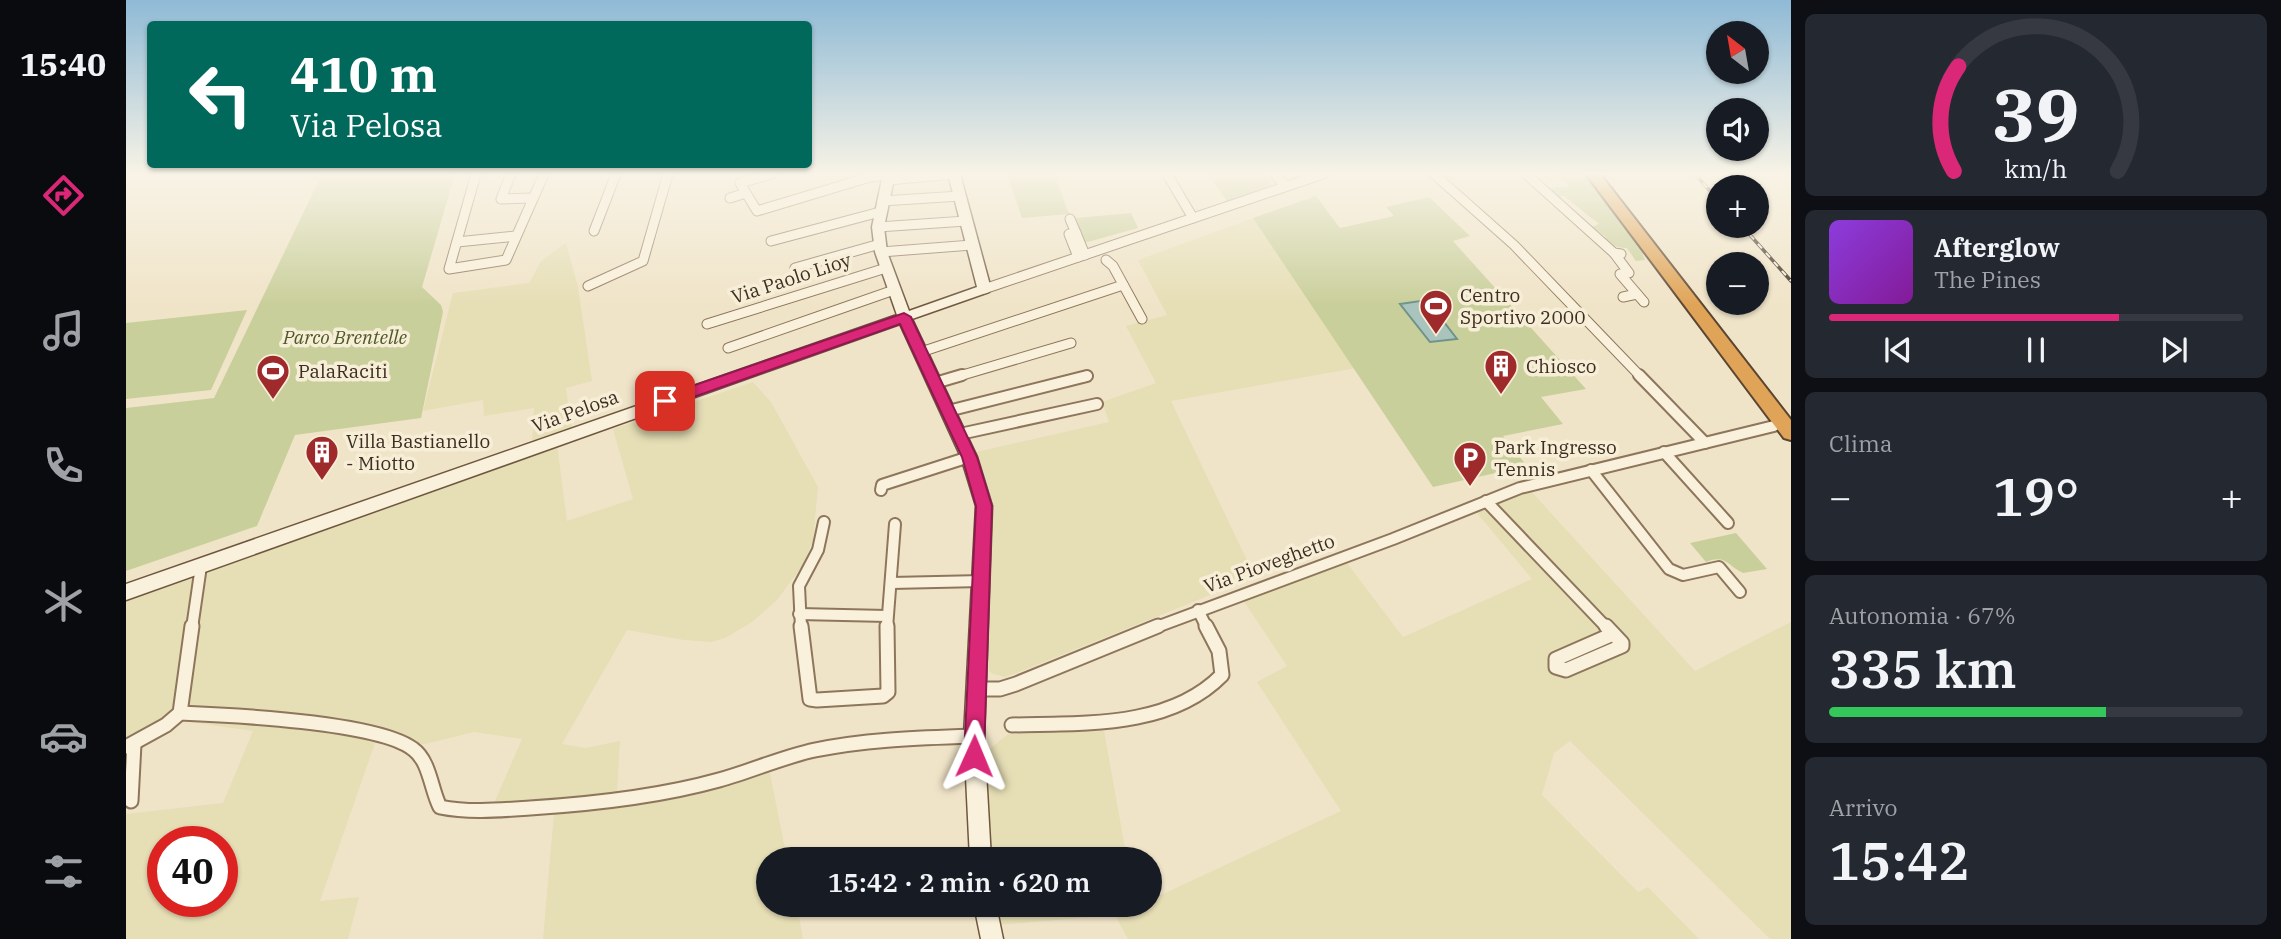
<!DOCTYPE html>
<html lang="it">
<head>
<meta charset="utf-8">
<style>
  :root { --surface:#171b24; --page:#242831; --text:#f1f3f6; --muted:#9ea1a6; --line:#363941; --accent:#db2777 }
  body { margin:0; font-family:"IBM Plex Serif",serif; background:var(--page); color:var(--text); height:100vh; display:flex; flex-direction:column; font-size:26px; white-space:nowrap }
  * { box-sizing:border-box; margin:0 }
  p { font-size:23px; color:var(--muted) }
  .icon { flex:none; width:38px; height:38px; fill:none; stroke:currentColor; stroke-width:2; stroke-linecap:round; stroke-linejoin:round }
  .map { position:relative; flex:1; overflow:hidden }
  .details { display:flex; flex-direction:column; gap:14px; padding:14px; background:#0d0f14; width:490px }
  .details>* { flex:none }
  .top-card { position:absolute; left:21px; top:21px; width:665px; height:147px; border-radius:7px; box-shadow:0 2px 5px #0004; background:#00695c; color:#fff; overflow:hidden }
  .needle { width:46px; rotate:329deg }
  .buttons { position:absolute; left:1580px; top:21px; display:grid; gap:14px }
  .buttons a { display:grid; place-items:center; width:63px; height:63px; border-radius:50%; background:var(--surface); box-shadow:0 2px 5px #0004; font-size:35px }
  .speed { position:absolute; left:21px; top:826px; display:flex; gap:14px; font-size:35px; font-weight:700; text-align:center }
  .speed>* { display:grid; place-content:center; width:91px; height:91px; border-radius:50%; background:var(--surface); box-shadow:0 2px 5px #0004; line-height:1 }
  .speed .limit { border:10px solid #d22; background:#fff; color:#111 }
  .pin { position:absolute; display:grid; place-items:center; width:60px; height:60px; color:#fff; margin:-30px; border-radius:14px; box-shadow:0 4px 10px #0006 }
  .me { position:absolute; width:77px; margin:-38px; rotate:1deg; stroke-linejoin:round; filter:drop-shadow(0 0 5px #0008) }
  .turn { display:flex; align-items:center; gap:24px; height:147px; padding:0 28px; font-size:32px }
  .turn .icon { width:91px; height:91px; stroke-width:2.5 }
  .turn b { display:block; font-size:49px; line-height:60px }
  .big { font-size:52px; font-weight:600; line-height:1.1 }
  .details .tile { flex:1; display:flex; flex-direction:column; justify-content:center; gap:10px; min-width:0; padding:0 24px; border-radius:10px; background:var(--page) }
  .details .dial { align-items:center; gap:0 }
  .dial svg { height:182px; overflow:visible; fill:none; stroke:var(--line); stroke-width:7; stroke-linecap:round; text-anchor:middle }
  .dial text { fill:var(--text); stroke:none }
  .song { display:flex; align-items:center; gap:21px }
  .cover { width:84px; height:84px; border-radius:10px; background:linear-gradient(135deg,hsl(270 70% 55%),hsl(290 70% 35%)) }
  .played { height:7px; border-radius:4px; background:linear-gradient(90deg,var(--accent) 70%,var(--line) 70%) }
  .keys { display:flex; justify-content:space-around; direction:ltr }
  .heat { display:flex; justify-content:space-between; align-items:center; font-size:38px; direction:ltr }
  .charge { height:10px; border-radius:5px; background:linear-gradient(90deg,#34c759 67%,var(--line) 0) }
  .trip { position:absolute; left:630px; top:847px; width:406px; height:70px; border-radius:35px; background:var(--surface); box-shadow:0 2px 5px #0004; font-weight:600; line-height:70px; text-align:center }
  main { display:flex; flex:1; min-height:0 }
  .tabs { display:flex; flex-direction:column; width:126px; justify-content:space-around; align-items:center; background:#090b0e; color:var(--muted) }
  .tabs .icon { width:49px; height:49px }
  .tabs .current { color:var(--accent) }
  .tabs b { font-size:32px; color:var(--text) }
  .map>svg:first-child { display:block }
  .farmland { fill:#e6deb5; fill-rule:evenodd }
  .green { fill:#c9cf9b }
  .water { fill:#a9c4bc; stroke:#6f938a; stroke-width:2 }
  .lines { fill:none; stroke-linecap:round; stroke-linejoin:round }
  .street-far2-casing { stroke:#8d765c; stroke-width:11 }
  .street-far1-casing { stroke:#8d765c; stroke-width:14 }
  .street-casing { stroke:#8d765c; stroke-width:17 }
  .secondary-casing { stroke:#6f573f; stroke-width:3 }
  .highway-casing { stroke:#5b4430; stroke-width:4 }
  .street-far2 { stroke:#faf1dc; stroke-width:9 }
  .street-far1 { stroke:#faf1dc; stroke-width:10 }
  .street { stroke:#faf1dc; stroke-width:13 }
  .secondary { fill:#faf1dc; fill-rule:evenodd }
  .highway { fill:#e0a458; fill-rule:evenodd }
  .rail-casing { stroke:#3d2e20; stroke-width:3.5 }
  .rail { stroke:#f7eed8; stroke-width:2; stroke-dasharray:6; stroke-linecap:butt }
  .route { fill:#db2777; stroke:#8e194d; stroke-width:2 }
  .labels { text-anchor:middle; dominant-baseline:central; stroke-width:7; stroke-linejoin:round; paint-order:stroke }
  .street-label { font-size:19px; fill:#3d2e20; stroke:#f7eed8 }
  .poi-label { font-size:19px; fill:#3d2e20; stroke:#f7eed8; text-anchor:start }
  .park-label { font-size:19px; font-style:italic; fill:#4d5a26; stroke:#f7eed8 }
</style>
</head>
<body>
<main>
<nav class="tabs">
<b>15:40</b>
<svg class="icon current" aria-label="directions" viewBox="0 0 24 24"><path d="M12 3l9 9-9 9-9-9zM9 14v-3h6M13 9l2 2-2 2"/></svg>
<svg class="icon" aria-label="music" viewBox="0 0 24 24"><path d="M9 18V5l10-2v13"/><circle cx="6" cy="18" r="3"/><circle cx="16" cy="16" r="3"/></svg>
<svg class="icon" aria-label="phone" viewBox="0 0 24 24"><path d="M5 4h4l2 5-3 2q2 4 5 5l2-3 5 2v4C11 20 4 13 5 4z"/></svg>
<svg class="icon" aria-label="climate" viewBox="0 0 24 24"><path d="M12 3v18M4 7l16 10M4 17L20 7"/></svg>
<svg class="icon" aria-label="car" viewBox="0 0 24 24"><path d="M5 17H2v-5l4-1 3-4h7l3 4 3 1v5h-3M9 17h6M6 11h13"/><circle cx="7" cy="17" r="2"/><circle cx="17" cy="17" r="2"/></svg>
<svg class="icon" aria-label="filters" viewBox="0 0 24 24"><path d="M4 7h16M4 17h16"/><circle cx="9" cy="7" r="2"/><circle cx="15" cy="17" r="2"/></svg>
</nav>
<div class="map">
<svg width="1665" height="939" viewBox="0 0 1665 939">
  <rect width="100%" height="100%" fill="#f0e4c8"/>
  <g class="farmland">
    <polygon points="1127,218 1230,368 1045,401 1129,577 893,672 879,677 867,674 863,671 862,658 857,657 862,503 850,452 983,422 976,402 1030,383 1000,326 1041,315 1012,260"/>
    <polygon points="440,243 452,287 466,381 440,388 446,429 406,443 408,408 358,416 357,400 297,411 327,293 403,283 415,261"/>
    <path d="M627,382L645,402L692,487L687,540L677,565L651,600L626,622L599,638L585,642L558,640L501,630L436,744L459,748L494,741L491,793L595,779L642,763L661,859H642V905H671L677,939H417L429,801L366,808L396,739L348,732L299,744L249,743L194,901L233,897L222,939H0V814L97,803L127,731L57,721L14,747L0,751V599L431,445L441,521L507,499L487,429ZM37,842H96V901H37Z"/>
    <polygon points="1404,490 1569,671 1665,622 1665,939 1644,939 1444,741 1428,753 1416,795 1512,892 1522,887 1573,939 1002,939 989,915 872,925 869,905 1024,905 1024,900 1215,811 1131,682 1161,666 1117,600 1221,563 1277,637 1406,579 1351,513"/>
    <polygon points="978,731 1001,859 864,859 855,756 882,734"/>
  </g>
  <g class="green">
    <polygon points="196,174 329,174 296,287 315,305 317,312 295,418 169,435 131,526 0,571 0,408 88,398"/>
    <polygon points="881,174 928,174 943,214 896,218"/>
    <polygon points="1082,174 1138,174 1146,185 1101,201"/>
    <path d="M1431,174H1461L1515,250L1519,260L1510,261L1501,248C1491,248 1485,245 1477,239L1480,237L1466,227L1473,224L1438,196L1431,197L1422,189L1443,186Z"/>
    <polygon points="1190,196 1214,228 1268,216 1260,207 1303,197 1344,236 1327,241 1460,389 1415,397 1437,424 1377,436 1401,466 1307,487 1127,218"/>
    <polygon points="1005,213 1012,228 958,243 950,218"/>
    <polygon points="121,310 85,390 0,399 0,323"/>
    <path d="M1610,533L1641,569L1617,573C1601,566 1601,554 1580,562L1564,543Z"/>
  </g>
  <polygon class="water" points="1301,300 1331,339 1304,342 1274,304"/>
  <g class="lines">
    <defs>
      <g id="street-far2">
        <polyline points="350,174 323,269 380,260 418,174"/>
        <polyline points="385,174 375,199 406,198"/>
        <polyline points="1041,174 1067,218"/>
        <polyline points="1148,174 1159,186"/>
        <polyline points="1308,174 1388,245 1515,377"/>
        <polyline points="1400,174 1488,253 1495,254"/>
        <polyline points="762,180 828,174"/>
        <polyline points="620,193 631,211 744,177 763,175"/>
        <polyline points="604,198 620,193 614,183 646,174"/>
        <polyline points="756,201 834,196"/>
        <polyline points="944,219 950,233"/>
        <polyline points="752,227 840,221"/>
        <polyline points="468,231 490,174"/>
        <polyline points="645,241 754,212"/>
        <polyline points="331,242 390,236"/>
        <polyline points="755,252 846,245"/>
        <polyline points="1488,253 1503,273 1494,274 1518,302"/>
        <polyline points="952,257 943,234 950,233 959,255"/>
        <polyline points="980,260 987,266 1016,319"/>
        <polyline points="669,268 754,244"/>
        <polyline points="462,286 517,261 542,174"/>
        <polyline points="858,289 1197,174"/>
        <polyline points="1497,297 1511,294"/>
        <polyline points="581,324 760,268"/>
        <polyline points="602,348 768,290"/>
        <polyline points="795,352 997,285"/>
        <polyline points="830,377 945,343"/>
        <polyline points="958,377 961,376"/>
      </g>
      <g id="street-far1">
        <polyline points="1513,375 1579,443"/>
        <polyline points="809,383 836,375"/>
        <polyline points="822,411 961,376"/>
        <polyline points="834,434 971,404"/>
        <polyline points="1538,452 1602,523"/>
        <polyline points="1465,470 1543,569 1557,575 1593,567 1614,592"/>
        <polyline points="755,490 756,485 843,457"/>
        <polyline points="1360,501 1481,628"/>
        <polyline points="765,583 856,581"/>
        <polyline points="1072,610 1081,628"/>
        <polyline points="673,614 761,616"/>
        <polyline points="66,628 75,566"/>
        <polyline points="675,628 673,586 692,550 698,522"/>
        <polyline points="761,628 769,524"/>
        <polyline points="1028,628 1267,539 1394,488 1648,426"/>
      </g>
      <g id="street">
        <polyline points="675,626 684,699 691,700 757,696 762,692 761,626"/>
        <polyline points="1480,626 1496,643 1496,646 1440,670 1430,667 1430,659 1487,634"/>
        <polyline points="850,689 874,689 890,684 1032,626"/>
        <path d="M54,713C103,715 252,722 287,749C304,761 305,790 314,807C343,813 375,810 404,808C467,804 532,797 593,780C626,771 656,757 689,750C742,739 795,738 848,736"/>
        <path d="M886,725C956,723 1043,729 1096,675L1093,651L1080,626"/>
        <polyline points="0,747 40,725 54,713 66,626"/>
        <polyline points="5,801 8,744"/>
      </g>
      <g id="secondary">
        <polygon points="757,174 769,174 758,227 761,252 783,311 851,287 822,174 834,174 865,289 863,292 786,319 851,457 866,506 858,736 865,859 844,859 838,736 850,506 835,457 774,324 0,600 0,584 771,315 749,252 746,227"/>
        <polygon points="848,905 870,905 877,939 855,939"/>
      </g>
      <polygon id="highway" points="1460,174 1474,174 1665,420 1665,440 1658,438"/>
    </defs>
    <use href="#street-far2" class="street-far2-casing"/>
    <use href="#street-far1" class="street-far1-casing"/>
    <use href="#street" class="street-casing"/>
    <use href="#secondary" class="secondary-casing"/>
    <use href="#highway" class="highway-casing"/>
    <use href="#street-far2" class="street-far2"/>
    <use href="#street-far1" class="street-far1"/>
    <use href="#street" class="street"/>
    <use href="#secondary" class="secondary"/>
    <use href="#highway" class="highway"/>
    <defs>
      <g id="rail">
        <polyline points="1569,174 1592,200"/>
        <polyline points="1616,226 1665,281"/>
      </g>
    </defs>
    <use href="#rail" class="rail-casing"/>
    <use href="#rail" class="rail"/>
  </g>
  <linearGradient id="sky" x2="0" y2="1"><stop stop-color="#8fbad6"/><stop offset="0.57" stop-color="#f8f3e6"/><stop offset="1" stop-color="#f8f3e6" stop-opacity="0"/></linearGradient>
  <rect width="1665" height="305" fill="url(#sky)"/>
  <polygon class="route" points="778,313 785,317 851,457 866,506 858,756 855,763 848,766 841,763 838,756 850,506 836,457 774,324 545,405 534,405 532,401 534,397"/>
  <defs>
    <symbol id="stadium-pin" viewBox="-11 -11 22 30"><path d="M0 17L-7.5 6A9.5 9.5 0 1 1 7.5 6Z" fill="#9e2a2b" stroke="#f7eed8"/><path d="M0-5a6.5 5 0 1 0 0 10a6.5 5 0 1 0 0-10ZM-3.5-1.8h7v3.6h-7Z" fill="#fff"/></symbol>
    <symbol id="building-pin" viewBox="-11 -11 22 30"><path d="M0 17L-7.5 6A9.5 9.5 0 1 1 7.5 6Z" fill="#9e2a2b" stroke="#f7eed8"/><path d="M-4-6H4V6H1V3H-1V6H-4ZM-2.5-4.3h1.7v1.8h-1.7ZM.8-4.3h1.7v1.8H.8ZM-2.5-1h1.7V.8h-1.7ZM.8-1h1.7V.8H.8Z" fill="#fff"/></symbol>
    <symbol id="parking-pin" viewBox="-11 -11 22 30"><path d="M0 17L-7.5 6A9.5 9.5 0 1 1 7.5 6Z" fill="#9e2a2b" stroke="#f7eed8"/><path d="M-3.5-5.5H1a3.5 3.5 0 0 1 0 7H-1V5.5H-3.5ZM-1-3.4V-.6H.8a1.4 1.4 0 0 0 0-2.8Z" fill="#fff"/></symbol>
  </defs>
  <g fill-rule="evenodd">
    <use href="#stadium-pin" x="1291" y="287" width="38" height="52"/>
    <use href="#building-pin" x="1356" y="347" width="38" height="52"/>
    <use href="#stadium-pin" x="128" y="352" width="38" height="52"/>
    <use href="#building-pin" x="177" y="433" width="38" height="52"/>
    <use href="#parking-pin" x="1325" y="439" width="38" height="52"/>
  </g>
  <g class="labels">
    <g class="street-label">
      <text transform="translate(665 278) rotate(-18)">Via Paolo Lioy</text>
      <text transform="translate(449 411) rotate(-20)">Via Pelosa</text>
      <text transform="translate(1143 563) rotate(-20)">Via Pioveghetto</text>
    </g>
    <g class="poi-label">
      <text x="1334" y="295">Centro<tspan x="1334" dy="22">Sportivo 2000</tspan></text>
      <text x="1400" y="366">Chiosco</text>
      <text x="172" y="371">PalaRaciti</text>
      <text x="220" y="441">Villa Bastianello<tspan x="220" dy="22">- Miotto</tspan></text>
      <text x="1368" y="447">Park Ingresso<tspan x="1368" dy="22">Tennis</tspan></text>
    </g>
    <g class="park-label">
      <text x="219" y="337">Parco Brentelle</text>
    </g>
  </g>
</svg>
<div class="buttons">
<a><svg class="needle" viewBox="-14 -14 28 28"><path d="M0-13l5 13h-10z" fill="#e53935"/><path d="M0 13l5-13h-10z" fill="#9ea1a6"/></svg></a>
<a><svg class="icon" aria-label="sound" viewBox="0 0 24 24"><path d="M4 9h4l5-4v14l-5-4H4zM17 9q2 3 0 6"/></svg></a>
<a>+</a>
<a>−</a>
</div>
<div class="speed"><div class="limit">40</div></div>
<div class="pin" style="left:539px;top:401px;background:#d93025"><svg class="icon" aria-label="arrive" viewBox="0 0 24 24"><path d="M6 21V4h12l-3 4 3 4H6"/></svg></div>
<svg class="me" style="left:848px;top:756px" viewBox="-20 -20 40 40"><path d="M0-17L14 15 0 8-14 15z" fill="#db2777" stroke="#fff" stroke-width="4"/></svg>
<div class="trip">15:42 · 2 min · 620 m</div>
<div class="top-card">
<div class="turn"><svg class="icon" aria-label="left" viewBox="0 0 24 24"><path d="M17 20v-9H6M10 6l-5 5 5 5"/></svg><div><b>410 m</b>Via Pelosa</div></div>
</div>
</div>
<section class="details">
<div class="tile dial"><svg viewBox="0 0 100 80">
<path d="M14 69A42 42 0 1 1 86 69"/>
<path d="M14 69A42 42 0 0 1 16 23" stroke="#db2777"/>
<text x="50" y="56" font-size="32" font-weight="700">39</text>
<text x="50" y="72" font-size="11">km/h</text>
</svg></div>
<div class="tile">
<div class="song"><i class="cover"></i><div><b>Afterglow</b><p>The Pines</p></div></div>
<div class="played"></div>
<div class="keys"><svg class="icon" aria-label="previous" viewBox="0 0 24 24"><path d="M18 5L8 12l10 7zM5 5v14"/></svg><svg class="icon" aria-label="pause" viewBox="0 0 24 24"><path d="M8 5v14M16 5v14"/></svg><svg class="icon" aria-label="next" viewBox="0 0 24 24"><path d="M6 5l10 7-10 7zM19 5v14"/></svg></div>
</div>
<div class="tile"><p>Clima</p>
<div class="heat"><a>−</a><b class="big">19°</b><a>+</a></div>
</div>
<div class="tile"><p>Autonomia · 67%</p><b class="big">335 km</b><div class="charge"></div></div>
<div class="tile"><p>Arrivo</p><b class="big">15:42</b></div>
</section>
</main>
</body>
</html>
